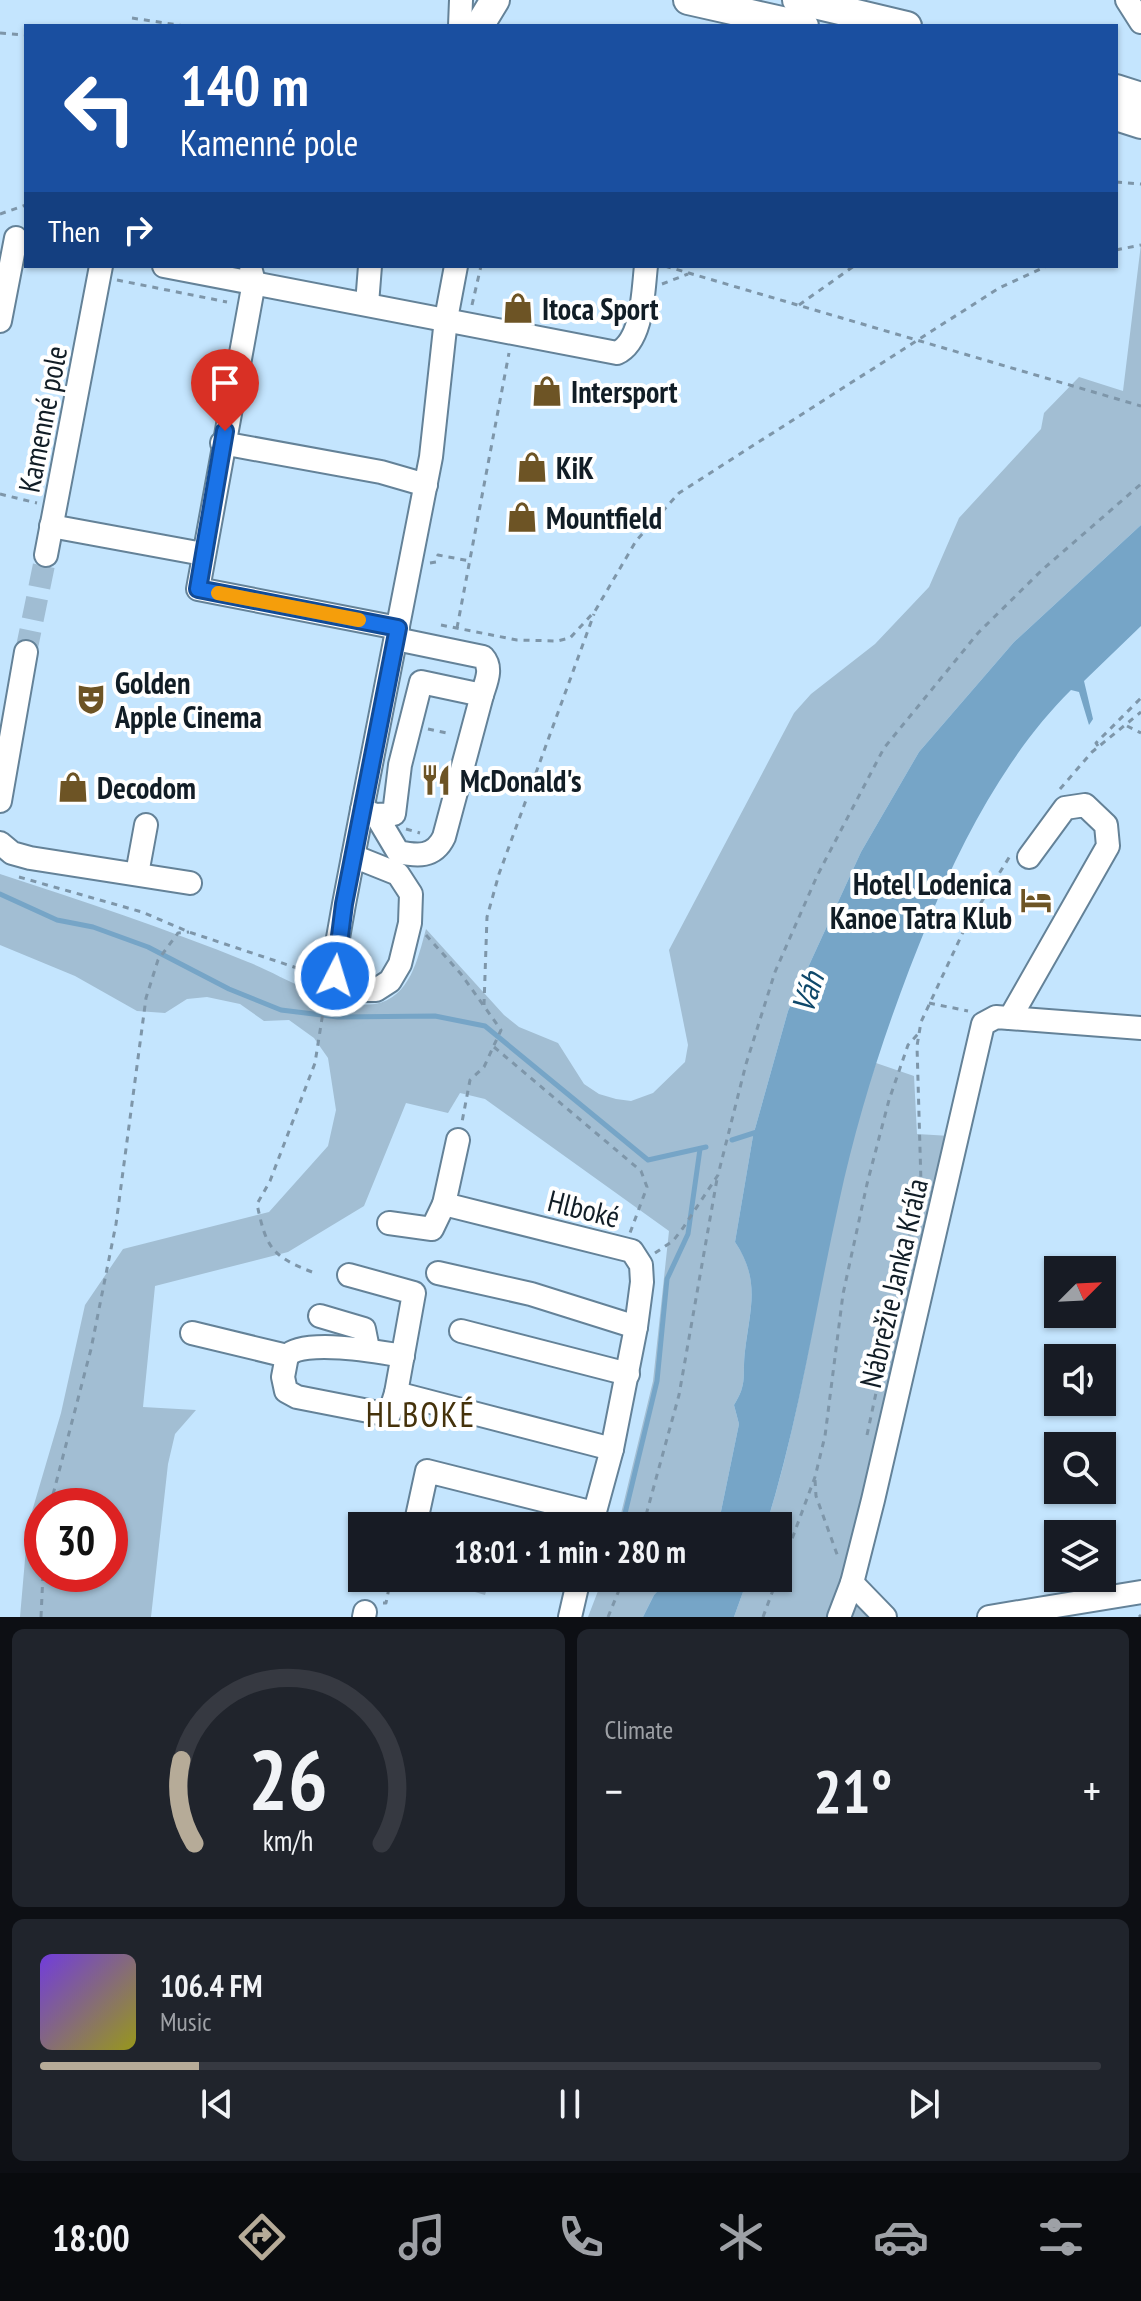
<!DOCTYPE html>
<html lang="en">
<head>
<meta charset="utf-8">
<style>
  :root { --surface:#171b24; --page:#20242c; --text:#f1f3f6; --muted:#9ea1a6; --line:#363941; --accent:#b6ab98 }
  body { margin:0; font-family:"PT Sans Narrow",sans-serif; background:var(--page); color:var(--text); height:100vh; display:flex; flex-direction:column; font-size:30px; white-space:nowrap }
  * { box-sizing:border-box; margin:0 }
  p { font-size:26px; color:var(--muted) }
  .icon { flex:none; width:44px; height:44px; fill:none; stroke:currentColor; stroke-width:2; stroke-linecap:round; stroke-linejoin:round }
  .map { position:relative; height:1617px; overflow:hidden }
  .details { display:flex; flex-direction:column; gap:12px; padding:12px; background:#0d0f14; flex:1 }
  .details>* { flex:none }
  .banner { position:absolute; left:24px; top:24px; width:1094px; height:244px; border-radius:0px; box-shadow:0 2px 6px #0004; background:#1a4fa0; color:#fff; overflow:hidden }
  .needle { width:52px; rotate:66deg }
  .fabs { position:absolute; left:1044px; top:1256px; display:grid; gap:16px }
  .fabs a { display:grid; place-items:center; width:72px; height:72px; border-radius:0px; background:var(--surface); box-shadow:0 2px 6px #0004; font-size:40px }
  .speed { position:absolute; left:24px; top:1488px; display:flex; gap:16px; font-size:40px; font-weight:700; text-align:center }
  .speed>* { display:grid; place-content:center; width:104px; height:104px; border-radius:50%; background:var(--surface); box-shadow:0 2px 6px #0004; line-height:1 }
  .speed .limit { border:12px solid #d22; background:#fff; color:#111 }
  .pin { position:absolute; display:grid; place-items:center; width:68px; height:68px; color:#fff; margin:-82px -34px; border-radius:50% 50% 50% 0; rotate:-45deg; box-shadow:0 0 8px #0007 }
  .pin .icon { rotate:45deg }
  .me { position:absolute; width:88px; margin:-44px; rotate:5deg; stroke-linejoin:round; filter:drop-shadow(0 0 6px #0008) }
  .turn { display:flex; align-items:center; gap:28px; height:168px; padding:0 24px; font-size:36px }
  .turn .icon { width:104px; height:104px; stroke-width:2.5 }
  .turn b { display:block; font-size:56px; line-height:68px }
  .then { display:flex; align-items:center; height:76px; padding:0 24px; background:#0003; gap:16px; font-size:30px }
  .big { font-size:60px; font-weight:800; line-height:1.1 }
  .details .card { flex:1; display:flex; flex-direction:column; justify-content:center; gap:12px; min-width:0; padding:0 28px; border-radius:12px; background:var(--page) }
  .details .dial { align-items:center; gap:0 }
  .dial svg { height:208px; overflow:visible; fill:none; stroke:var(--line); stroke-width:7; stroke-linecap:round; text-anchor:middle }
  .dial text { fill:var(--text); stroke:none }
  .song { display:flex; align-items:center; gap:24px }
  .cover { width:96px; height:96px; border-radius:12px; background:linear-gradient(135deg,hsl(260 70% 55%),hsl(60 70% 35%)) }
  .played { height:8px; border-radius:4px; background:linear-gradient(90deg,var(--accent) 15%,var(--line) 15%) }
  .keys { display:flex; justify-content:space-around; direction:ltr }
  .heat { display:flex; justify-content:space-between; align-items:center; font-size:44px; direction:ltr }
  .details .tiles { flex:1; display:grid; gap:12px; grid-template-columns:1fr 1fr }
  .card:last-child { grid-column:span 2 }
  .trip { position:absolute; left:348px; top:1512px; width:444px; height:80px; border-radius:0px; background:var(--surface); box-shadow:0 2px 6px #0004; font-weight:800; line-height:80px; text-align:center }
  .tab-bar { display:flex; height:128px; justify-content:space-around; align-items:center; background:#090b0e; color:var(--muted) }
  .tab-bar .icon { width:56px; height:56px }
  .tab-bar .on { color:var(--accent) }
  .tab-bar b { font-size:36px; color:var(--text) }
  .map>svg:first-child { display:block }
  .green { fill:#a2bed3; fill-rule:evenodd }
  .water { fill:#76a5c7 }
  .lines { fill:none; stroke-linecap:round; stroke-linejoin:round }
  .stream { stroke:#76a5c7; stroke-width:5 }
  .minor-tunnel { stroke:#a0bdd3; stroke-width:22; stroke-dasharray:22 11; stroke-linecap:butt }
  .minor-casing { stroke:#648298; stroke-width:26 }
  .major-casing { stroke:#648298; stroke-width:32 }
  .path { stroke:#7e96a9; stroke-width:3; stroke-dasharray:6 6; stroke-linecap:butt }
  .minor { stroke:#fff; stroke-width:22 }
  .major { stroke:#fff; stroke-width:28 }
  .route-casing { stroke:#114b97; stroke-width:20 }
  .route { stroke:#1a73e8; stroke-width:14 }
  .slow { stroke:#f59e0b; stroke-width:14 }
  .labels { text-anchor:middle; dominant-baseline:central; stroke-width:8; stroke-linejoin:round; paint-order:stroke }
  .poi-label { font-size:30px; font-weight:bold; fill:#111d26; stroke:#fff; text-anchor:start }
  .street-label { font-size:30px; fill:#111d26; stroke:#fff }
  .water-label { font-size:32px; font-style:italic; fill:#0f486a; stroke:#fff }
  .quarter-label { font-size:34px; letter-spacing:2px; fill:#45320b; stroke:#fff }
</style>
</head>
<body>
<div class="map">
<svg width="1141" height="1617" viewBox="0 0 1141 1617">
  <rect width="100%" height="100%" fill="#c4e5fe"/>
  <g class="green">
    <path d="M1141,244V525L1014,642L919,752L861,852L788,1011L753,1136L735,1242C761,1280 750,1308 745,1351C742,1375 748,1383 734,1405L739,1424L718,1526H618L653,1381L669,1231L485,1099L460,1093L448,1113L406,1103L364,1206L288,1252L155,1286L143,1407L196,1410L175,1434L168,1464L151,1617H20L28,1525L61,1413L85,1305L123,1249L269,1212L328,1146L336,1110L328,1058L314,1038L289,1020L264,1021L240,1004L207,997L187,999L165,1013L137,1011L75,976L0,945V874C83,901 167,929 248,962C284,976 334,1010 375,1004C410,998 418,958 426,929L504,1015L519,1027L558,1043L584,1084L599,1094L616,1099L631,1101L653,1093L685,1062L688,1045L669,950L794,713L811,694L875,644L929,587L959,518L1041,429L1044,413L1079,377L1123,391ZM42,1506H110V1574H42Z"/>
    <path d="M876,1063L914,1076L917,1134L950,1136L843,1583L867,1617H734L748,1578H778V1526H766C814,1375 823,1213 876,1063Z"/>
    <polygon points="428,1578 490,1578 485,1595"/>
    <polygon points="603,1578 670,1578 654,1595 643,1617 588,1617"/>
  </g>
  <g class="water">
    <path d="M1141,525V626L1084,681L1093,719L1089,725L1079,692L1071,690C1009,751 962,840 929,920C891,1012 860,1105 839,1202C815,1310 799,1421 766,1526H718L739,1424L734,1405C748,1383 742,1375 745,1351C750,1308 761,1281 735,1242L753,1136L788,1011L861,852L919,752L1014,642Z"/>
    <polygon points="670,1578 748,1578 734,1617 643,1617 654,1595"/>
  </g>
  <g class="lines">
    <g class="stream">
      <polyline points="0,894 57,920 93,927 148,947 229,989 281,1010 338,1017 435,1016 485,1026 648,1160 706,1147"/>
      <polyline points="732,1140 757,1132"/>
      <polyline points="622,1526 657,1381 667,1279 688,1234 700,1149"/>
    </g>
    <polyline class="minor-tunnel" points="26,652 46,555"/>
    <defs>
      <g id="minor">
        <polyline points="1127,0 1141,22"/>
        <polyline points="460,26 461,0"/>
        <path d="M164,266L617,353C643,341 643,291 646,266"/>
        <polyline points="251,271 254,282 198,589 398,628"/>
        <polyline points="367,304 370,266"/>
        <polyline points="0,321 16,238"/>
        <polyline points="222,443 381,472 426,485"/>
        <polyline points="51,526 203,554"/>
        <polyline points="46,555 101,266"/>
        <polyline points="0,801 26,652"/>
        <path d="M362,810L376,815L394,814L400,765L421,682L482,695C486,682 493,668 483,657L396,639"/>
        <path d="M376,815L398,852C417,856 434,858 444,837L482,695"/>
        <polyline points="0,843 12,853 30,858 190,883"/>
        <polyline points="353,856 398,874 411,894 410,923 400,964 390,981 376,990 357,990 341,984 334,971 335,955 344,904 362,810 431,457 446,319 456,266"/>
        <polyline points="137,874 146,825"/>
        <polyline points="1010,1018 1108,846 1106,825 1085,805 1065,808 1029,857"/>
        <polyline points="458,1140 444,1204 632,1251 641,1265 642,1282 636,1327 612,1449 591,1526"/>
        <polyline points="389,1223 432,1229 444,1204"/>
        <polyline points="438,1273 531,1294 636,1327"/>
        <polyline points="349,1275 414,1293 396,1393"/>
        <polyline points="320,1316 364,1329 368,1349"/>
        <polyline points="461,1331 628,1374"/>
        <polyline points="192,1333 287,1356 283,1377 286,1391 297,1397 389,1415 396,1393 612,1449"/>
        <path d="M287,1356C303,1338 380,1352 403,1356"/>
        <polyline points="415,1526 427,1471 594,1513"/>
        <polyline points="852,1583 885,1617"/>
        <polyline points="364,1617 365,1612"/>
        <polyline points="570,1617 579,1578"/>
        <polyline points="839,1617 852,1583 873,1500 983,1024 996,1017 1141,1028"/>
        <polyline points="989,1617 1141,1592"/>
      </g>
      <g id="major">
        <polyline points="688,0 804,26"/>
        <polyline points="797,0 907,26"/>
        <polyline points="481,23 495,0"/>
        <polyline points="1116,89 1141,97"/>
        <polyline points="1116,116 1141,124"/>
      </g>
    </defs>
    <use href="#minor" class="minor-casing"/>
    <use href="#major" class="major-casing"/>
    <g class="path">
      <polyline points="132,18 185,26"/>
      <polyline points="0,33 26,35"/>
      <polyline points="1116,182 1141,184"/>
      <polyline points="0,214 26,205"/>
      <polyline points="1116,250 1141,245"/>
      <polyline points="665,266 1141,406"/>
      <polyline points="117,280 227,302"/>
      <polyline points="662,284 688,274"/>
      <polyline points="472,305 481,266"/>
      <polyline points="799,305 854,266"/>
      <polyline points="0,494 37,503"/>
      <polyline points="430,563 436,562 438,555 470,561"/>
      <polyline points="441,625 517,640 557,641 570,638 595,611 636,541 679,493 999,288 1047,266"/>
      <polyline points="457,628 509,353"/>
      <polyline points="1127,726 1141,733"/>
      <polyline points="428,729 451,734"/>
      <polyline points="1098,746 1096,743 1141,698"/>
      <polyline points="1060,789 1092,752 1141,712"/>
      <polyline points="406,829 420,833"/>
      <polyline points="19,877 142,912 189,932 315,974"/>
      <polyline points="426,935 461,974 501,1030 484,1067 470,1080 462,1122"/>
      <polyline points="929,1003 968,1011"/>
      <polyline points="484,1005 487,917 499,874 594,614"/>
      <polyline points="494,1047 641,1171 647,1187 630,1233"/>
      <polyline points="655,1253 673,1241 683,1228 718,1175 746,1064 775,972 817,876 884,748 978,633 1042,570 1141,484"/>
      <path d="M312,1272C271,1256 266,1247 257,1204L270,1181L315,1063L323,1012L330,1000"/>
      <polyline points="867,1435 921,1183 917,1046 921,1022 964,930 1010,856"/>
      <polyline points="815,1480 816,1496 838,1557"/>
      <polyline points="50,1506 91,1349 116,1224 146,998 158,960 178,933 189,932"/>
      <polyline points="643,1526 679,1395 717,1179"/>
      <polyline points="383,1603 386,1603 391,1578"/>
      <polyline points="41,1617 43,1574"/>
      <polyline points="608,1617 624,1578"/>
      <polyline points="763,1617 815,1477 825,1436 843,1294 867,1184 889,1100 908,1045 918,1034"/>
      <polyline points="1139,1617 1141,1615"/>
    </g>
    <use href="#minor" class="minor"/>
    <use href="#major" class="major"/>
  </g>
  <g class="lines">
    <defs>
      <polyline id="route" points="225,431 198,589 398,628 344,904 335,976"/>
    </defs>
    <use href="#route" class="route-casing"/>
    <use href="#route" class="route"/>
    <polyline class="slow" points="218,593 359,620"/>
  </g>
  <defs>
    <symbol id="shop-bare" viewBox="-9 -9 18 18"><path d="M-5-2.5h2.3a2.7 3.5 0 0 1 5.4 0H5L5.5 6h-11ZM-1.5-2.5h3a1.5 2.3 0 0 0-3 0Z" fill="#6d5425" stroke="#fff" stroke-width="2.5" paint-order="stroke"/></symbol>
    <symbol id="theatre-bare" viewBox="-9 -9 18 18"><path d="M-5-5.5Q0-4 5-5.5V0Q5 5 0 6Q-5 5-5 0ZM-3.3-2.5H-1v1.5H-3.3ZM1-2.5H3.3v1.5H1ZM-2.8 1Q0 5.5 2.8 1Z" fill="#6d5425" stroke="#fff" stroke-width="2.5" paint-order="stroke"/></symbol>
    <symbol id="restaurant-bare" viewBox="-9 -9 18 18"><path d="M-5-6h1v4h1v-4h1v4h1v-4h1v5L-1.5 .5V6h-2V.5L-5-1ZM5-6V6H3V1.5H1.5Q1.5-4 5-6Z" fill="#6d5425" stroke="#fff" stroke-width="2.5" paint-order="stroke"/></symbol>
    <symbol id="hotel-bare" viewBox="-9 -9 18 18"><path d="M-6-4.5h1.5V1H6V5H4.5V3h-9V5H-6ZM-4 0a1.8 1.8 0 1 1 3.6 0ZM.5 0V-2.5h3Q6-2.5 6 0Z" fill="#6d5425" stroke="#fff" stroke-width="2.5" paint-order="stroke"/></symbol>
  </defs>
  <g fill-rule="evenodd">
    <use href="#shop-bare" x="496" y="286" width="44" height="44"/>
    <use href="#shop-bare" x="525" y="369" width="44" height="44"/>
    <use href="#shop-bare" x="510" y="445" width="44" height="44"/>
    <use href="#shop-bare" x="500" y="495" width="44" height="44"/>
    <use href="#theatre-bare" x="69" y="677" width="44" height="44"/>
    <use href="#restaurant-bare" x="414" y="758" width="44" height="44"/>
    <use href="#shop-bare" x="51" y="765" width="44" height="44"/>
    <use href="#hotel-bare" x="1014" y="878" width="44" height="44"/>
  </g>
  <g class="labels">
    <g class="poi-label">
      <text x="542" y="308">Itoca Sport</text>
      <text x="571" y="391">Intersport</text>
      <text x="556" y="467">KiK</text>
      <text x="546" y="517">Mountfield</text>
      <text x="115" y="682">Golden<tspan x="115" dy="34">Apple Cinema</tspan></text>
      <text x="460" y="780">McDonald's</text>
      <text x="97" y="787">Decodom</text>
      <text x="1012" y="883" text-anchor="end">Hotel Lodenica<tspan x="1012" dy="34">Kanoe Tatra Klub</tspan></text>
    </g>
    <g class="street-label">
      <text transform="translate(42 419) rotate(-79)">Kamenné pole</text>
      <text transform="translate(584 1208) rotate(14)">Hlboké</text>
      <text transform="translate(893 1283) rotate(-77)">Nábrežie Janka Kráľa</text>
    </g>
    <g class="water-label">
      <text transform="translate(807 992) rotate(-72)">Váh</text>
    </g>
    <g class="quarter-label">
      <text x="421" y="1414">HLBOKÉ</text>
    </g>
  </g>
</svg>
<div class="fabs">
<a><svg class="needle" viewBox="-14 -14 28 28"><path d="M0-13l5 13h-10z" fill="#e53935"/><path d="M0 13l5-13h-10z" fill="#9ea1a6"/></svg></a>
<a><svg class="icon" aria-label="sound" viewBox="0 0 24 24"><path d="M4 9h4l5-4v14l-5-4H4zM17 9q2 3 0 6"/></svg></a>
<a><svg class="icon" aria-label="search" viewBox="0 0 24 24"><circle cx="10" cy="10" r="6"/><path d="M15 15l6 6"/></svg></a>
<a><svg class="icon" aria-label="layers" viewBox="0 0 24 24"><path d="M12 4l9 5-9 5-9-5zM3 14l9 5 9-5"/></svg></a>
</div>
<div class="speed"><div class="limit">30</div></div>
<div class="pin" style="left:225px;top:431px;background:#d93025"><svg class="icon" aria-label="arrive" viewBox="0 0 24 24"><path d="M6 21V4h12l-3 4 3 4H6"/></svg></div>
<svg class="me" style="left:335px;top:976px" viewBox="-20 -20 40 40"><circle r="17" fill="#1a73e8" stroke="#fff" stroke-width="3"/><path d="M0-11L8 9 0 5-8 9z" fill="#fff"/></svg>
<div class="trip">18:01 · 1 min · 280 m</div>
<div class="banner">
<div class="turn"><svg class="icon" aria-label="left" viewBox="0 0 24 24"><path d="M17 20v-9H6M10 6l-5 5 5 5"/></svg><div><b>140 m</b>Kamenné pole</div></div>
<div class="then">Then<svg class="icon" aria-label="right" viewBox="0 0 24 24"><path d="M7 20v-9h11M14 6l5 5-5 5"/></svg></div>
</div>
</div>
<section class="details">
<div class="tiles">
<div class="card dial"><svg viewBox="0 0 100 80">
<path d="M14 69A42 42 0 1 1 86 69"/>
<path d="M14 69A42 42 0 0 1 9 37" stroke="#b6ab98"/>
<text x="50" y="56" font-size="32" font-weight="700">26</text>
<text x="50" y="72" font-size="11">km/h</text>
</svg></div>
<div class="card"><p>Climate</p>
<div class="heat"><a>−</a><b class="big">21°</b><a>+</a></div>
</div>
<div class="card">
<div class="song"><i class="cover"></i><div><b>106.4 FM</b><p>Music</p></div></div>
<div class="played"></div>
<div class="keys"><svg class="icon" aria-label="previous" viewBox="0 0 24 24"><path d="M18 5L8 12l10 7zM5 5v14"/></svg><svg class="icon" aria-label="pause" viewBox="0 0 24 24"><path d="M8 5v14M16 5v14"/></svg><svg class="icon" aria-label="next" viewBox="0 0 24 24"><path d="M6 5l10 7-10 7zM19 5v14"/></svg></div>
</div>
</div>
</section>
<nav class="tab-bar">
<b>18:00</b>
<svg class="icon on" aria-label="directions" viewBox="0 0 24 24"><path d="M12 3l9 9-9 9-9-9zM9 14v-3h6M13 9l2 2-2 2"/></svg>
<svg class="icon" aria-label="music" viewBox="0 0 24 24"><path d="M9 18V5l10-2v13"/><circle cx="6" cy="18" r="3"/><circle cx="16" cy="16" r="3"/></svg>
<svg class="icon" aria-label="phone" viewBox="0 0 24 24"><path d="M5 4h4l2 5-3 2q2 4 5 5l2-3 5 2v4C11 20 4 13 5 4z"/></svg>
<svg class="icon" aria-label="climate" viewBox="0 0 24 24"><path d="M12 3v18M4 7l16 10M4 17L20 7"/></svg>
<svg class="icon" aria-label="car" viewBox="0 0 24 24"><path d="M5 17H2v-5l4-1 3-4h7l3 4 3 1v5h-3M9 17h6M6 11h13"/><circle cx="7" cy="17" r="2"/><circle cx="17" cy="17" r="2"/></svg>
<svg class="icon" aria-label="filters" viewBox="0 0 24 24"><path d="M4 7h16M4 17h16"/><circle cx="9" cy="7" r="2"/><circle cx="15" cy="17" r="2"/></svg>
</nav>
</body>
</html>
